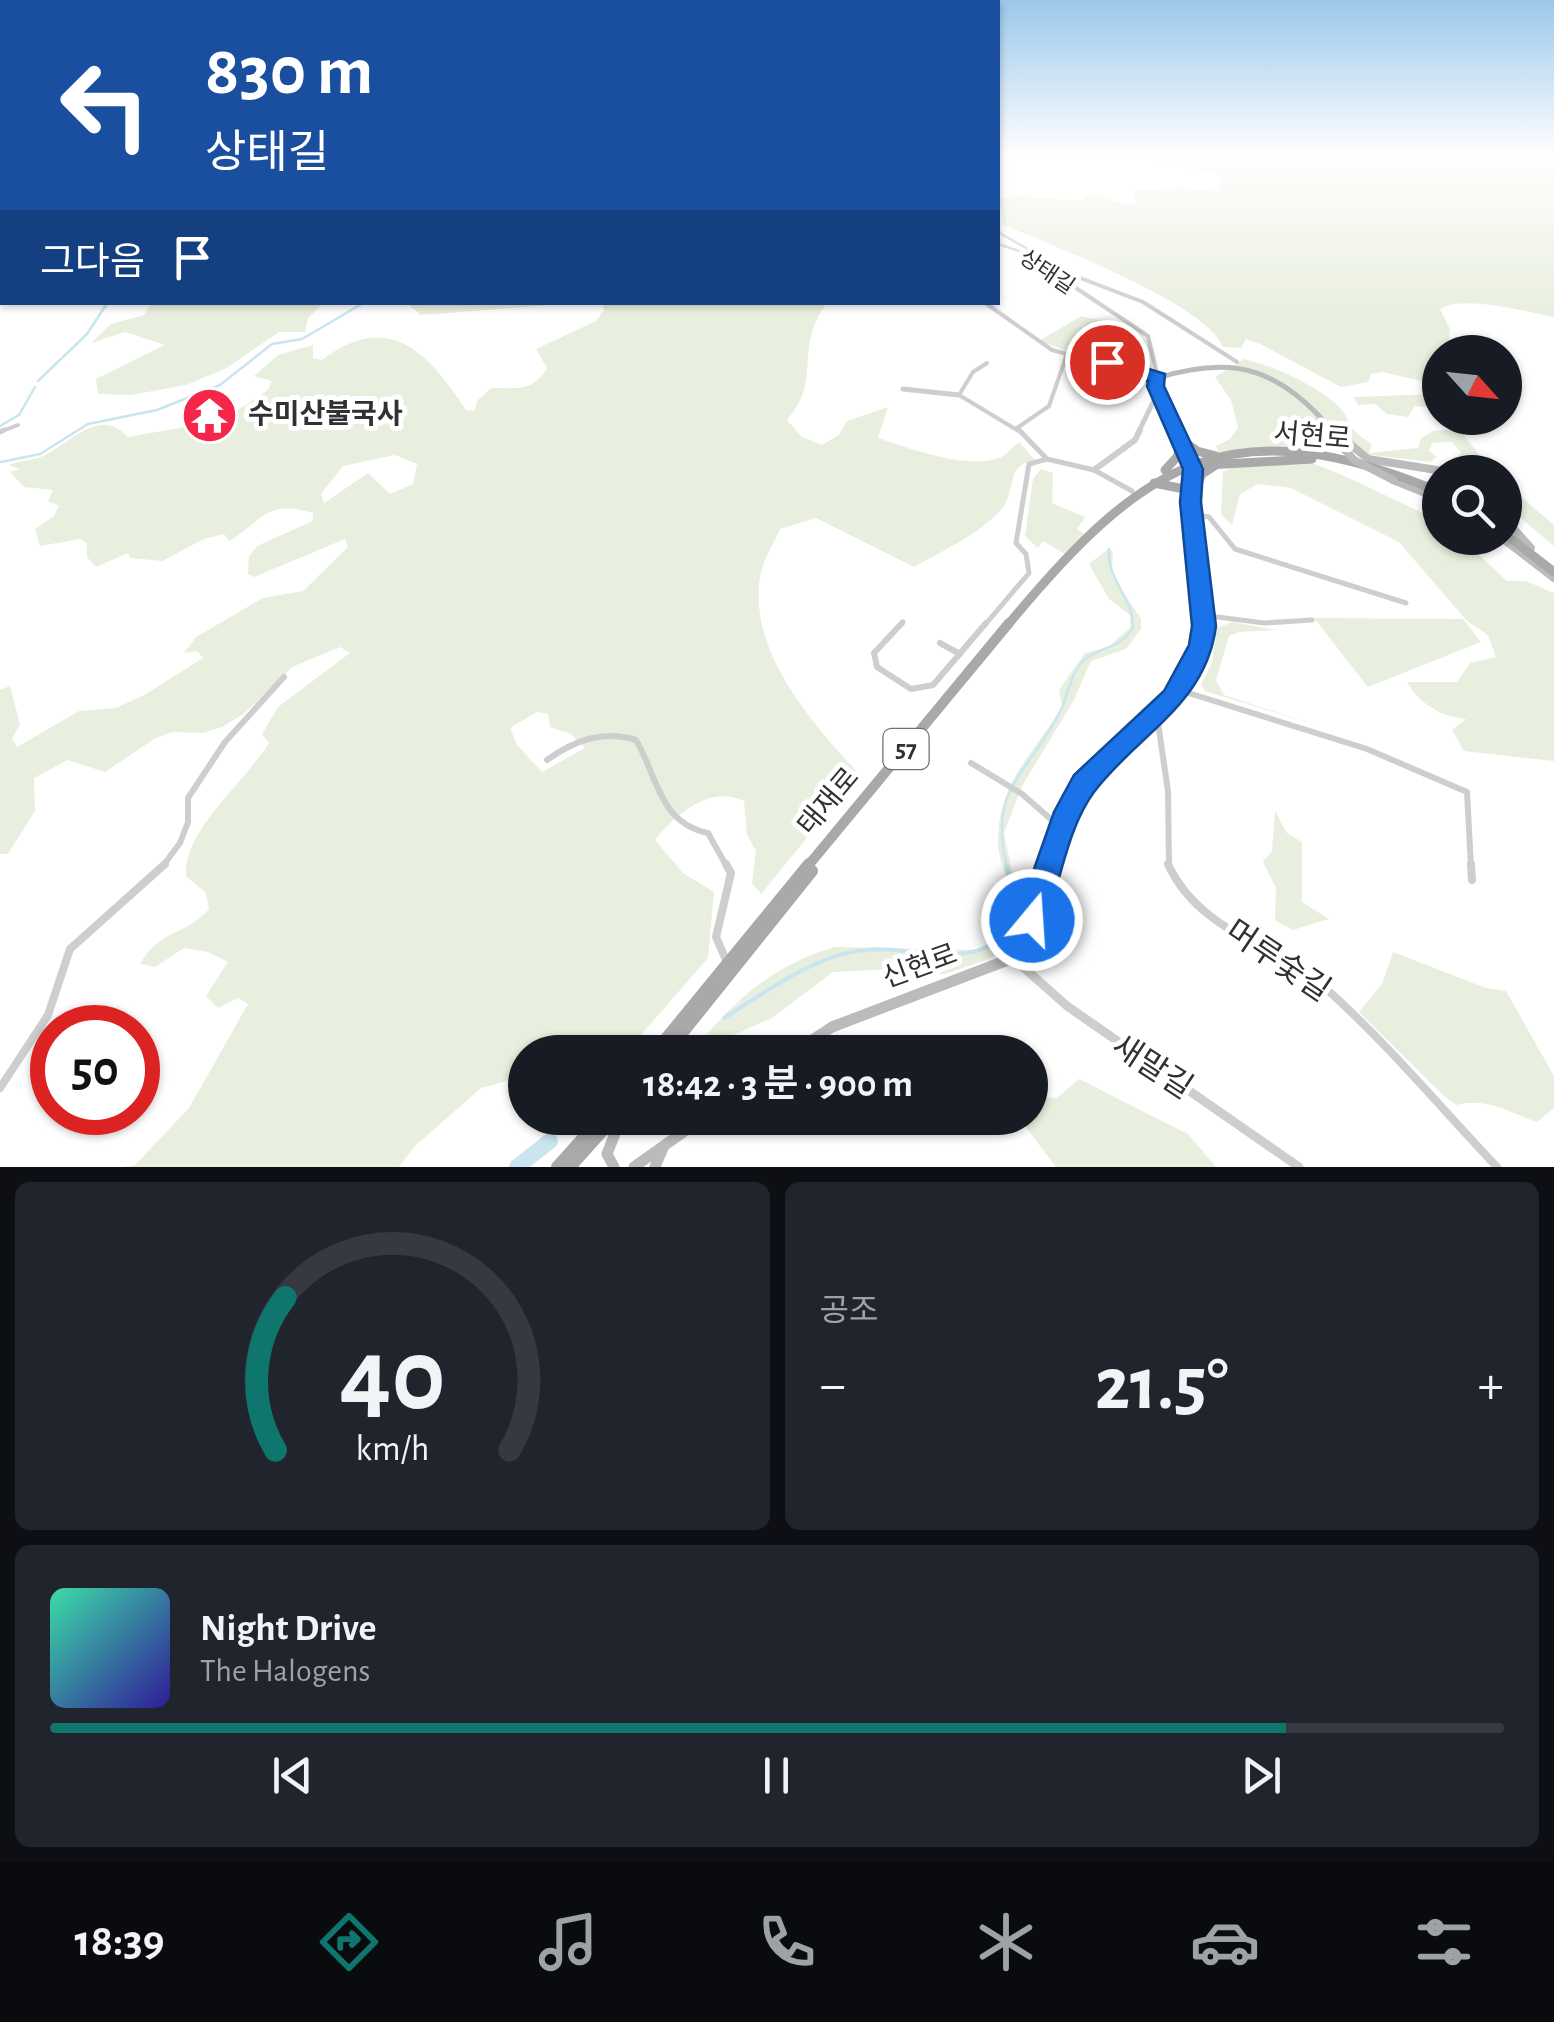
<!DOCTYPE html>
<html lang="ko">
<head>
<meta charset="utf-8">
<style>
  :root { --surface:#171b24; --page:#20242c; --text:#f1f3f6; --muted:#9ea1a6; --line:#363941; --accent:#0f766e }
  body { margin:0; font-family:"Alegreya Sans","Noto Sans KR",sans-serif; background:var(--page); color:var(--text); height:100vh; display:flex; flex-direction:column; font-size:38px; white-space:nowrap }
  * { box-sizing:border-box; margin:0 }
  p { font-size:32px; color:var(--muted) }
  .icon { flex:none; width:55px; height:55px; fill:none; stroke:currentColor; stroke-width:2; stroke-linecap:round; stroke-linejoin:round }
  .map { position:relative; height:1167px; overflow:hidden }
  .details { display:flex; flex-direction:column; gap:15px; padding:15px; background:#0d0f14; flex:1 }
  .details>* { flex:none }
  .top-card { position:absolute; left:0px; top:0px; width:1000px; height:305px; box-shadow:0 2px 8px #0004; background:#1a4fa0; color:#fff; overflow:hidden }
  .needle { width:65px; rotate:117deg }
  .controls { position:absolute; left:1422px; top:335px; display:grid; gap:20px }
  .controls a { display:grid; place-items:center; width:100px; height:100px; border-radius:50%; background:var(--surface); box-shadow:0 2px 8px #0004; font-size:50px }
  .speed { position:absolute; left:30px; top:1005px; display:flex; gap:20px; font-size:50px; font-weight:700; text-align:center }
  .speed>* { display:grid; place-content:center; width:130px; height:130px; border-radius:50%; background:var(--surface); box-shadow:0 2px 8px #0004; line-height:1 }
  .speed .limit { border:15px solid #d22; background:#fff; color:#111 }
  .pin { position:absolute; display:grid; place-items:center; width:85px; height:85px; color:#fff; margin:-42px; border:5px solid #fff; border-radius:50%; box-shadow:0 2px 10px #0007 }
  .me { position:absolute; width:110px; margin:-55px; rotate:18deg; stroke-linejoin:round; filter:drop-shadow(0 0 8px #0008) }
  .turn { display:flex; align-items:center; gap:35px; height:210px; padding:0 40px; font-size:45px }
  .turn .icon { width:130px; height:130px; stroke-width:2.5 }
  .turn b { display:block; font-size:70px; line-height:85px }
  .then { display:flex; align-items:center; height:95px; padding:0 40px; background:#0003; gap:20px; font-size:38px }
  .big { font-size:75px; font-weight:600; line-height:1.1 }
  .details .tile { flex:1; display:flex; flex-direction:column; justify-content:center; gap:15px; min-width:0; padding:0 35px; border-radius:15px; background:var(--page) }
  .details .dial { align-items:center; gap:0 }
  .dial svg { height:260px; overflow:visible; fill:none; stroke:var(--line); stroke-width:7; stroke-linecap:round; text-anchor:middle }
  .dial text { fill:var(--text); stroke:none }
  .song { display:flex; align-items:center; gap:30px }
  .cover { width:120px; height:120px; border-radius:15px; background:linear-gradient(135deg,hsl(160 70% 55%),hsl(250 70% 35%)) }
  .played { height:10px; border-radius:5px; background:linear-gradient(90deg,var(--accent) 85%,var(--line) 85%) }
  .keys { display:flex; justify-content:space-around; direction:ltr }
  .heat { display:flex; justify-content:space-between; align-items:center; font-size:55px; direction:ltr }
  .details .tiles { flex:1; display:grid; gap:15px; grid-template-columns:1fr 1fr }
  .tile:last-child { grid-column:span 2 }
  .trip { position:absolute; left:508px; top:1035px; width:540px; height:100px; border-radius:50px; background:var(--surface); box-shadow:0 2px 8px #0004; font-weight:600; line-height:100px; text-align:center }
  .tabs { display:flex; height:160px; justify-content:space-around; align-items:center; background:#090b0e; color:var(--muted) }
  .tabs .icon { width:70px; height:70px }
  .tabs .current { color:var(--accent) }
  .tabs b { font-size:45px; color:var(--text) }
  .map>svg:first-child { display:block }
  .green { fill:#e9efde; fill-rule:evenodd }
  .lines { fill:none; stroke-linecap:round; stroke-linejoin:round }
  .stream-far1 { stroke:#c9e5f0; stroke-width:2.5 }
  .stream { stroke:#c9e5f0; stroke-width:4 }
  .river { stroke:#c9e5f0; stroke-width:16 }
  .minor-far4 { stroke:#cecece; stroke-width:2.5 }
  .minor-far3 { stroke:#cecece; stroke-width:4 }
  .minor-far2 { stroke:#cecece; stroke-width:5 }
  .minor-far1 { stroke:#cecece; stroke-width:6 }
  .minor { stroke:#cecece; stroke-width:8 }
  .tertiary-far2 { stroke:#cecece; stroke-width:5 }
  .tertiary-far1 { stroke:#cecece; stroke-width:6 }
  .tertiary { stroke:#cecece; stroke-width:9 }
  .secondary-far3 { stroke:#bbb; stroke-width:5 }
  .secondary-far2 { stroke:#bbb; stroke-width:8 }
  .secondary-far1 { stroke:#bbb; stroke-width:9 }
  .secondary { stroke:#bbb; stroke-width:11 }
  .primary-far2 { stroke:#a9a9a9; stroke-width:9 }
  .primary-far1 { stroke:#a9a9a9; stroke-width:10 }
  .primary { stroke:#a9a9a9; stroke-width:12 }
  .secondary-bridge-far1 { stroke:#bbb; stroke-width:5 }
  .secondary-bridge { stroke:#bbb; stroke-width:8 }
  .route { fill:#1a73e8; stroke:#114b97; stroke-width:2.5 }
  .labels { text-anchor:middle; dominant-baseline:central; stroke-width:10; stroke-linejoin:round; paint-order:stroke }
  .far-street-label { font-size:22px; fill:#313131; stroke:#fff }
  .shield { fill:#fff; stroke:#6f6f6f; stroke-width:2.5 }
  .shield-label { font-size:25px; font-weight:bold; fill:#313131 }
  .poi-label { font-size:28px; font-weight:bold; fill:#313131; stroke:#fff; text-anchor:start }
  .street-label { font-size:28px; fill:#313131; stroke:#fff }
  .near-street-label { font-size:32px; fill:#313131; stroke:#fff }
</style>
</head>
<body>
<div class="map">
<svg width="1554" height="1167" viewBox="0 0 1554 1167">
  <rect width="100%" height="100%" fill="#fff"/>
  <g class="green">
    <path d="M1121,154H1554V317C1528,312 1462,294 1440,309L1450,329L1448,352H1440V403L1434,408L1415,406L1408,417L1387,414L1375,404L1358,405L1354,397L1437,394L1431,383L1382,372L1371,374L1368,382L1341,387L1260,344L1246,339L1241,348L1223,347C1207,304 1049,244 1004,225L998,200L1016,196L1080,201L1093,193L1123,204L1137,203L1131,191L1183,188L1220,192V175L1146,159H1118Z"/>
    <polygon points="151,303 151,302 323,303 308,318 305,332 279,332 225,369 186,385 131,395 98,394 96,379 165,345 125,332 91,343 111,324 144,315"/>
    <polygon points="407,303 577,303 421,315"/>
    <path d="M602,303H827C792,351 824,377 787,420L802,437L822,445L839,435L847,421L888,407L878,438C908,448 968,470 999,458C1006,456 1013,447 1019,442L1035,460C1003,465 1018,494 999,512C976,536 942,551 914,567L816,518L780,529C774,543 764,558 761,572C745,648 811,722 859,774L761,894L752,883L756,851L747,835L744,801C711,784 674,815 655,840L683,873L714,892L708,958L626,1052H525V1093L511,1080L481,1088L414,1147L399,1167H123L135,1165L189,1108L248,1004L238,998L218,1008L206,996L228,962L208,952L184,948L155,967L140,964C160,929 185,936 209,909L206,893L186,876C182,832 244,783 269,743L262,734L278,707L350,653L340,647L292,667L245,713L222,727L203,733L172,732L154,739L105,772L68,760L34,778L35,811L8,854H0V690L10,686L20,724L12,739L17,747L79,711L116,708L146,694L203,658L197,651L184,653L196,637L263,598L303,591L348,547L345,539L254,577L248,574L249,556L257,546L313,521V513C263,498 262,523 229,541L224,534L204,539L162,561L130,558L128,553L96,567L87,557V543L80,539L40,546L35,529L54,516L59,506L48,501L53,490L24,487L10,472L20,469L9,465C20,460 30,461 41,457C68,446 99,405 128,437L185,427L192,433L208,430L268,390L272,381L254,376L278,355L313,345V358L322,360C389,310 427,351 466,410L474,411L478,400L491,388C516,388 533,392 547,368L536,349L596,321L604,310ZM395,455L417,464L413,484L390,494L368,473L324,503L321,494L343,466ZM537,712L548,714L550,727L571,734L585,748L542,772L517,745L510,728Z"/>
    <polygon points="1081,316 1109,322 1144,340 1145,347 1121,341 1111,351 1071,346 1074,353 1039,341"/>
    <path d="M1244,359C1273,366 1314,384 1337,405C1354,421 1342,426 1372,444L1369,453L1418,448L1421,438L1433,431L1457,429L1455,418H1461L1462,433L1493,472H1472L1455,462L1461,452L1452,442L1432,443L1429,451L1437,457L1431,462L1312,448L1219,453L1216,446L1230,439L1238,427L1231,400L1215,377Z"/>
    <path d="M1309,462C1355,478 1395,502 1440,520V538H1461L1507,581H1526L1554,593V761L1464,751L1452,730L1466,719C1442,717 1419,704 1407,682H1457L1470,663L1496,657L1488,635L1467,621L1399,542L1291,488L1258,484L1240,494L1232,525L1221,514L1223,472L1233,467Z"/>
    <polygon points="1041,469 1053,473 1052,503 1085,517 1077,529 1084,534 1065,554 1043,541 1038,548 1025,536 1033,479"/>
    <polygon points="1505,483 1554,525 1554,546 1505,505"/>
    <path d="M1107,550L1113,551L1112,575L1141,619V629L1126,649L1091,661L1074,700L1022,786L1004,833L1021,914L1013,933L1003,931C1028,908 998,870 998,843C998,780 1033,756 1062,706L1059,690L1085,653L1108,647L1130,628V615L1109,599L1089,564Z"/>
    <polygon points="1314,618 1463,619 1481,642 1368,687"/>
    <polygon points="1233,622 1276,630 1239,632 1229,636 1216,680 1224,695 1319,726 1205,691 1201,684 1212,663 1217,628"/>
    <polygon points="1275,811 1287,833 1302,842 1302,902 1329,919 1293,930 1275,920 1276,888 1263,862 1272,851"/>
    <path d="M993,941L1001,950L992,958L945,974L894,969L833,972L772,1018L735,1034L710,1052H693C730,1003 774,964 835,947L975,950Z"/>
    <path d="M1393,952L1486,988L1506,991L1554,1076V1108L1537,1122C1509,1112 1486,1097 1456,1105L1444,1096L1359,1012L1382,984Z"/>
    <polygon points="1079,1079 1188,1134 1216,1167 1056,1167 1019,1118 1030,1118 1030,1097 1057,1098"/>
  </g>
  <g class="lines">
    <g class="stream-far1">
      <polyline points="38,381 87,334 108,302"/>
      <polyline points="0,426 19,415 35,387"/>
      <polyline points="1,462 40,454 88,424 157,410 220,385 272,344 302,339 365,302"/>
      <path d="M1007,867C987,787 1029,774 1060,712C1068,696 1070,675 1083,661C1098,646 1123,649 1133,627C1134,598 1106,580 1109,549"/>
    </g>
    <g class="stream">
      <polyline points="1006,932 1019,915 1006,864"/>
      <path d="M724,1018C765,993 808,959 857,951C905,943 951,968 996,943"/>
    </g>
    <polyline class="river" points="517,1167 550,1141"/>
    <g class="minor-far4">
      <polyline points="998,232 1080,279"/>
      <polyline points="998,244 1028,254 1061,279"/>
    </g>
    <g class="minor-far3">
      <polyline points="1058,276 1148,336 1158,378"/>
      <polyline points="1075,276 1143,302 1237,362"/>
      <polyline points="984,302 1052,350 1155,377"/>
      <polyline points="987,363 973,372 959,395 1022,433"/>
      <polyline points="1017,428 1049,406 1067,354"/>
      <polyline points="0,432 18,425"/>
    </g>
    <g class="minor-far2">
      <polyline points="1019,430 1047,459 1094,470 1132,491"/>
      <polyline points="0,432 4,430"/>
      <polyline points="1191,513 1209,517 1235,549 1406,603"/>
      <polyline points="1202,615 1264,623 1312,620"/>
      <polyline points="900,626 903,622"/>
      <polyline points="984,626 1029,573 1026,554 1016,543 1029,464 1047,459"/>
    </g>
    <g class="minor-far1">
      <polyline points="902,623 874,653 877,667 911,689 933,685 986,623"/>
      <polyline points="940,643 960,654"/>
      <polyline points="1179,690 1367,749 1467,792 1471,867"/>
      <polyline points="1157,716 1168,791 1169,867"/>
      <path d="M547,760C575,740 602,730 636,740C658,777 659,823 708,833L727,867"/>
      <polyline points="971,763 1022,794 1061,828"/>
      <polyline points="162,867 180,843 188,822 188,798 225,742 284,677"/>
    </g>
    <g class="minor">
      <polyline points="726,864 731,873 716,937 726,960"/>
      <path d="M1168,864C1199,933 1281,948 1333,995C1391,1048 1443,1110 1497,1167"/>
      <polyline points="1471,864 1472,880"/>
      <polyline points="0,1088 48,1015 70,949 165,864"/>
    </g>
    <g class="tertiary-far2">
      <polyline points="903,389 959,395"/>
      <polyline points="1138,433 1158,392"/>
    </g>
    <polyline class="tertiary-far1" points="1094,470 1135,440 1140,430"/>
    <polyline class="tertiary" points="1013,958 1067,1006 1299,1167"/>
    <path class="secondary-far3" d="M1177,433L1156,386L1158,378C1238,353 1281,371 1335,433"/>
    <g class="secondary-far2">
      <polyline points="1176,430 1193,469 1190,502 1204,626"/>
      <polyline points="1333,430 1368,459 1449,472"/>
      <polyline points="1393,480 1440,499"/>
      <polyline points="1505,519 1531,548"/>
      <polyline points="1502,538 1554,578"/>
    </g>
    <path class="secondary-far1" d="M1050,867C1059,839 1066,804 1086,781C1128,732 1200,695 1204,623"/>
    <g class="secondary">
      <polyline points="794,1052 832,1027 1013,958 1051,864"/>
      <polyline points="614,1167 607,1154 621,1118"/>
      <polyline points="634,1167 703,1118"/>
      <polyline points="655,1167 663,1148"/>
    </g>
    <g class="primary-far2">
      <polyline points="1179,438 1197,451 1216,456"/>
      <polyline points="1208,465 1312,459"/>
      <polyline points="1165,470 1178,456 1179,438"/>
      <polyline points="1154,483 1184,489 1190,502"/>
      <polyline points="1190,502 1202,474 1216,465"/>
      <polyline points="1505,534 1554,572"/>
      <path d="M1007,626C1143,461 1230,404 1440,492"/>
    </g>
    <polyline class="primary-far1" points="807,867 1009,623"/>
    <g class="primary">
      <polyline points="655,1052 809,864"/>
      <polyline points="667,1052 812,871"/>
      <polyline points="557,1167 601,1118"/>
      <polyline points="570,1167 614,1118"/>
    </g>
    <polyline class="secondary-bridge-far1" points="1318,420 1330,433"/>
    <polyline class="secondary-bridge" points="1327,430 1354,460 1393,480"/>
  </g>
  <linearGradient id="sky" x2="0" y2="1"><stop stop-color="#9bc8eb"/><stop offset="0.49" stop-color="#fff"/><stop offset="1" stop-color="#fff" stop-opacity="0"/></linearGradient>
  <rect width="1554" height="317" fill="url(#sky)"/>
  <path class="route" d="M1107,356L1165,374L1164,386L1203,469L1201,502L1216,626C1206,705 1138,734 1094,792C1066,830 1060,887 1042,931L1032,935L1021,931L1016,920L1054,812L1074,775L1164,691L1189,645L1192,626L1180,502L1183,469L1147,386L1148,381L1101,365V358Z"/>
  <defs>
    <symbol id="temple-disc" viewBox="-11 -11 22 22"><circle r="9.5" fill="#f5264a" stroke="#fff"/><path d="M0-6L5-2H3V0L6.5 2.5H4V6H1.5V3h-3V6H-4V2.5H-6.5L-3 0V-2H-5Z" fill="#fff"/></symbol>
  </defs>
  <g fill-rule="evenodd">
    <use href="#temple-disc" x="178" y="384" width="63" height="63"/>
  </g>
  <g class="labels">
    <g class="far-street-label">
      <text transform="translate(1047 272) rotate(34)">상태길</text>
    </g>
    <rect class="shield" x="883.5" y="729" width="45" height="40" rx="8"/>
    <g class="shield-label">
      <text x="906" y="749">57</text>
    </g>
    <g class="poi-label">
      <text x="248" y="415">수미산불국사</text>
    </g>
    <g class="street-label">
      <text transform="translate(1312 437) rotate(5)">서현로</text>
      <text transform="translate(829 802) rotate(-50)">태재로</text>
      <text transform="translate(920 967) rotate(-20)">신현로</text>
    </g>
    <g class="near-street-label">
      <text transform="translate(1278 961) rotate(34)">머루숯길</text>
      <text transform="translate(1152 1067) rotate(33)">새말길</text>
    </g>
  </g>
</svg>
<div class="controls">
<a><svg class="needle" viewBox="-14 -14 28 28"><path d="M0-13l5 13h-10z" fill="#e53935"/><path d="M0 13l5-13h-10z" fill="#9ea1a6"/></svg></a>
<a><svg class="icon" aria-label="search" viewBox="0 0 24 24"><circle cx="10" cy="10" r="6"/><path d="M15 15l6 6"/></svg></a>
</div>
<div class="speed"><div class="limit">50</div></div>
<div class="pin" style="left:1107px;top:362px;background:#d93025"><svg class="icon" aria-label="arrive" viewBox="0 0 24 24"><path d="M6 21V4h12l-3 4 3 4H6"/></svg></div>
<svg class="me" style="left:1032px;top:920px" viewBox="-20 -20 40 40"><circle r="17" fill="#1a73e8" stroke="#fff" stroke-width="3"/><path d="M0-11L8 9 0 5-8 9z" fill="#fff"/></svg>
<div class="trip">18:42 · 3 분 · 900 m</div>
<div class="top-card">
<div class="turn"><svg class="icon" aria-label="left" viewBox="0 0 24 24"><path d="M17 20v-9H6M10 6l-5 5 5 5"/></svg><div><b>830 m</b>상태길</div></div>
<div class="then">그다음<svg class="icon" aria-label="arrive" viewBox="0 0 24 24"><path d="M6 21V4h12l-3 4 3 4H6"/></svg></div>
</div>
</div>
<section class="details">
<div class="tiles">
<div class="tile dial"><svg viewBox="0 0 100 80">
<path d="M14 69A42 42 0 1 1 86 69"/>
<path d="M14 69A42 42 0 0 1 17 22" stroke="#0f766e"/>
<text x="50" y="56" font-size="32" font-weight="700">40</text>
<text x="50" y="72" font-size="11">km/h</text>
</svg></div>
<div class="tile"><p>공조</p>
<div class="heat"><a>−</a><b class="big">21.5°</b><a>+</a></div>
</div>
<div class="tile">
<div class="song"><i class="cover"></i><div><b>Night Drive</b><p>The Halogens</p></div></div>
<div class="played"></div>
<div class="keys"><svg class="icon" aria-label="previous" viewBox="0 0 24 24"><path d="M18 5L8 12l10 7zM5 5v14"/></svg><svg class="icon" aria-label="pause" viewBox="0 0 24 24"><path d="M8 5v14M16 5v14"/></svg><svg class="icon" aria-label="next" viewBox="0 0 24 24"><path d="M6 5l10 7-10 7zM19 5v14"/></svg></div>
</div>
</div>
</section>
<nav class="tabs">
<b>18:39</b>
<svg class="icon current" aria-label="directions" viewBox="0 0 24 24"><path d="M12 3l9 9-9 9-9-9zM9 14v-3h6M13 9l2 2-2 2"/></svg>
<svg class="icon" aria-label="music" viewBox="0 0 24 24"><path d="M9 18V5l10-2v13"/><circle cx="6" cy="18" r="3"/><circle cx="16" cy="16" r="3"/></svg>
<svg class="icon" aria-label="phone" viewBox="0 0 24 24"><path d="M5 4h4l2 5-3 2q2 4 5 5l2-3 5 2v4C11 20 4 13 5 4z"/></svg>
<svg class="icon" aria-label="climate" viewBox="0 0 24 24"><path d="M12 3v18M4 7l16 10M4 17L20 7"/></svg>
<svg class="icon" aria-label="car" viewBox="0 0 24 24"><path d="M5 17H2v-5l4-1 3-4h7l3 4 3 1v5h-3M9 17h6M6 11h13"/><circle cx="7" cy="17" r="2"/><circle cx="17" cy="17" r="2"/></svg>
<svg class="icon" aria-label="filters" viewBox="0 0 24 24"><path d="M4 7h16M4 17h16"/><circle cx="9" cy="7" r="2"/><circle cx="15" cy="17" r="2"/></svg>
</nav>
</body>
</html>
